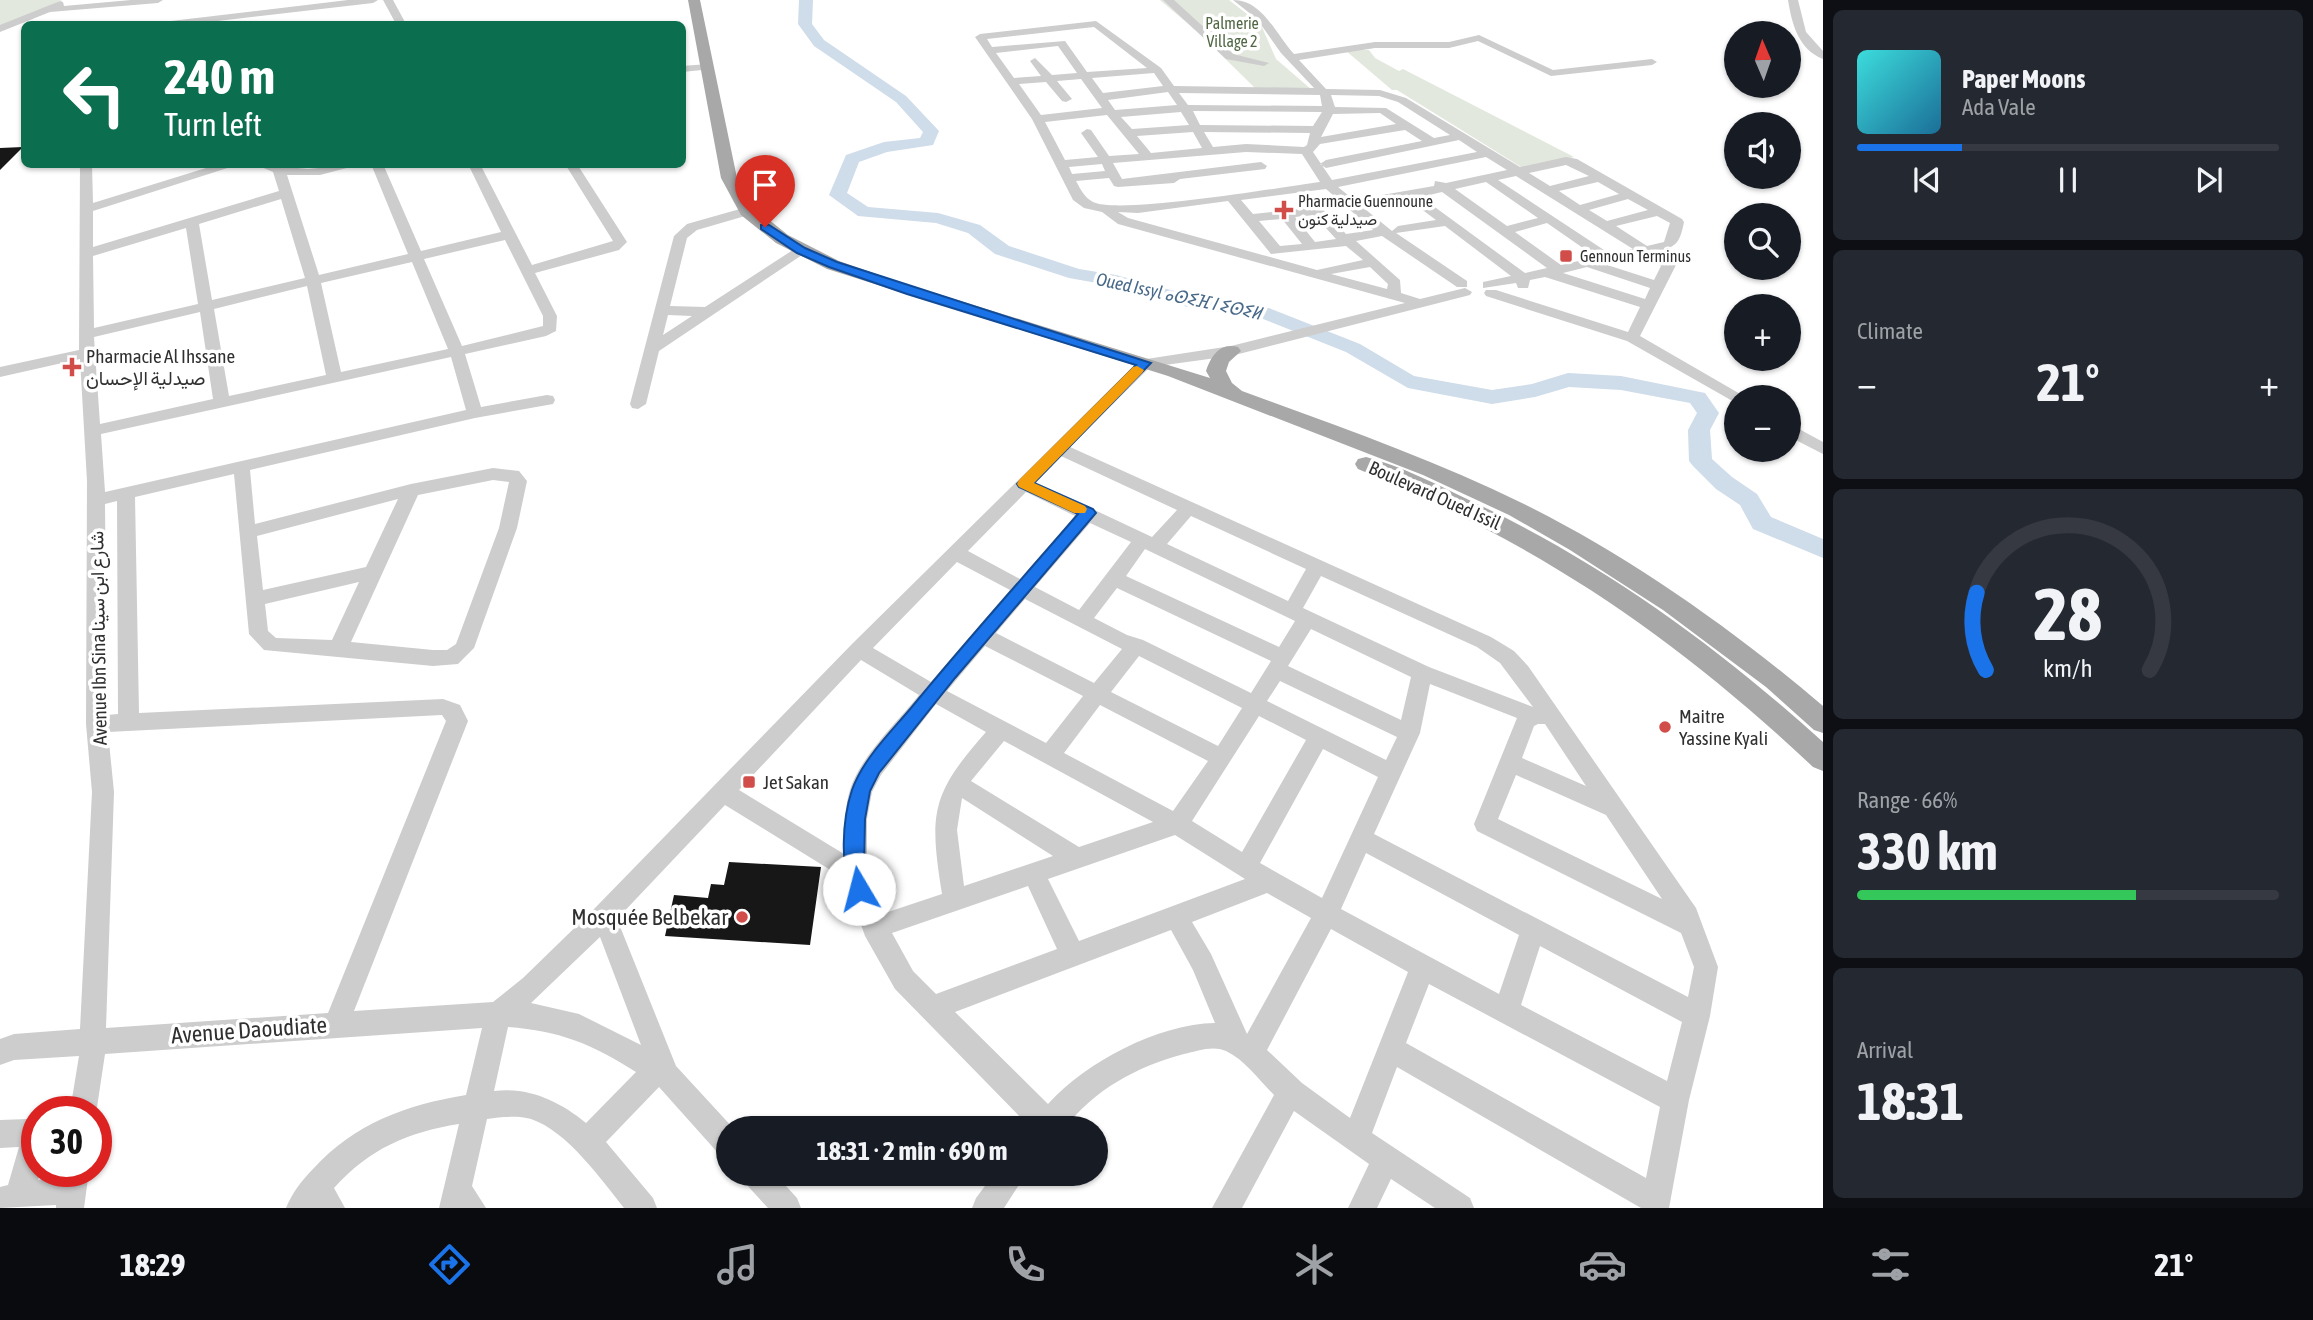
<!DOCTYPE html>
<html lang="en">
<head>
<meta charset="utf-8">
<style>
  :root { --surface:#171b24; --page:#242831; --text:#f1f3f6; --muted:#9ea1a6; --line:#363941; --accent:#1a73e8 }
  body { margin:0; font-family:"Asap Condensed",Vazirmatn,"Noto Sans Tifinagh",sans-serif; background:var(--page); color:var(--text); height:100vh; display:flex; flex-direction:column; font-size:26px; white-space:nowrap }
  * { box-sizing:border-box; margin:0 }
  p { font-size:23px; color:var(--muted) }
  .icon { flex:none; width:38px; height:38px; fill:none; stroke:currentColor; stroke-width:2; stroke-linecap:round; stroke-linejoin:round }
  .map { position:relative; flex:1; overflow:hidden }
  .details { display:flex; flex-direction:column; gap:10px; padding:10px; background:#0d0f14; width:490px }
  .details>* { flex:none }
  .hud { position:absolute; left:21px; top:21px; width:665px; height:147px; border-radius:10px; box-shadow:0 2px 5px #0004; background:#0b6e4f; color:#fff; overflow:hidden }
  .needle { width:46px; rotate:358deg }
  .controls { position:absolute; left:1724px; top:21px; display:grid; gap:14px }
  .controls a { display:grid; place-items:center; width:77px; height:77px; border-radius:50%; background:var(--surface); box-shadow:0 2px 5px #0004; font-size:35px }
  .speed { position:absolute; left:21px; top:1096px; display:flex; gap:14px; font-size:35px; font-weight:700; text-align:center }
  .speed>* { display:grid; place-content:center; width:91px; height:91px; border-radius:50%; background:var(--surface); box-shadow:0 2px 5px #0004; line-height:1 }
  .speed .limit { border:10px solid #d22; background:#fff; color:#111 }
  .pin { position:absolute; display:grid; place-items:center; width:60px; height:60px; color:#fff; margin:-72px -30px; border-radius:50% 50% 50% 0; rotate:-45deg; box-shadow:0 0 7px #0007 }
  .pin .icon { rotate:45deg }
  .me { position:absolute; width:77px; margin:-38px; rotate:352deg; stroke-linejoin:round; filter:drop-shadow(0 0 5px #0008) }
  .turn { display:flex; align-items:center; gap:24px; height:147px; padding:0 28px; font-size:32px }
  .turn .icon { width:91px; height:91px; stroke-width:2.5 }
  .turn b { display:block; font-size:49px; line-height:60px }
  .big { font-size:52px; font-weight:700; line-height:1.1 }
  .details .card { flex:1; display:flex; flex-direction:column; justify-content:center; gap:10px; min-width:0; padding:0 24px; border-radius:10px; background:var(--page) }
  .details .dial { align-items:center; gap:0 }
  .dial svg { height:182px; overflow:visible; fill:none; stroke:var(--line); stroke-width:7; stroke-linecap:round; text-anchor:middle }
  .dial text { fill:var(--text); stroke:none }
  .song { display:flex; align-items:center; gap:21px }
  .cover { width:84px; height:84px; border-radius:10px; background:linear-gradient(135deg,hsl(180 70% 55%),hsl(200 70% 35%)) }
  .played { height:7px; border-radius:4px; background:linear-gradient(90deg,var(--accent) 25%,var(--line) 25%) }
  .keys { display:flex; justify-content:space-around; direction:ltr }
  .heat { display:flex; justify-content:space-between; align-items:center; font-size:38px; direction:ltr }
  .charge { height:10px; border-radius:5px; background:linear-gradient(90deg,#34c759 66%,var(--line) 0) }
  .trip { position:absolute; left:716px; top:1116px; width:392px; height:70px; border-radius:35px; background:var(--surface); box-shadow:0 2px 5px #0004; font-weight:700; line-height:70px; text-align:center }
  .menu { display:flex; height:112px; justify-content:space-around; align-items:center; background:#090b0e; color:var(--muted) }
  .menu .icon { width:49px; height:49px }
  .menu .current { color:var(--accent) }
  .menu b { font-size:32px; color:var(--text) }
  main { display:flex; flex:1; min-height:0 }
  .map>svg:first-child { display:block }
  .green { fill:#e2e8dd }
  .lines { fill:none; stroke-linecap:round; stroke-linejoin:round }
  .river { fill:#cfdce9; fill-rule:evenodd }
  .building { fill:#171717 }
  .minor { fill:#cdcdcd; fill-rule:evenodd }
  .major { fill:#a8a8a8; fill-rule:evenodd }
  .route { fill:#1a73e8; stroke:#114b97; stroke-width:2 }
  .slow { fill:#f59e0b }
  .poi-dot { fill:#d04d49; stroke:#fff; stroke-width:2.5 }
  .labels { text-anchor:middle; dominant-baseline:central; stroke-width:7; stroke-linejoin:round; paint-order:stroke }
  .far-park-label { font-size:16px; fill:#506743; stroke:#fff }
  .far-poi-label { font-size:16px; fill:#303030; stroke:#fff; text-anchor:start }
  .far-water-label { font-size:18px; font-style:italic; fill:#486989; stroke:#fff }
  .poi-label { font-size:19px; fill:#303030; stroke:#fff; text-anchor:start }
  .street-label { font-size:19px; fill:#303030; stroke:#fff }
  .near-poi-label { font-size:23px; fill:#303030; stroke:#fff; text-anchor:end }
  .near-street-label { font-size:23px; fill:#303030; stroke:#fff }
</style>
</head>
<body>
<main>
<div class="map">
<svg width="1823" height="1208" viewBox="0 0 1823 1208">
  <rect width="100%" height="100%" fill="#fff"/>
  <g class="green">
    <polygon points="0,0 62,0 0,28"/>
    <polygon points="1160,0 1229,0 1261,25 1276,59 1312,90 1256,89 1199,33"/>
    <polygon points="1345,50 1369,50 1375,58 1399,71 1403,69 1574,157 1526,170 1397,90 1392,90"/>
  </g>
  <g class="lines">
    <polygon class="river" points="799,0 813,0 812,24 824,40 906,96 939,131 933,145 887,152 859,162 847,193 868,207 938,213 980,225 1009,246 1079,269 1116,275 1189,295 1269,308 1360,344 1414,376 1492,390 1532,384 1568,373 1621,376 1705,393 1719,413 1710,430 1712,459 1732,477 1757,494 1771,517 1823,539 1823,558 1753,529 1740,505 1716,489 1693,466 1689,461 1688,430 1697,413 1690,403 1621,390 1569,387 1535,397 1492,404 1408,388 1346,352 1258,317 1188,307 1114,286 1069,278 995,254 968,233 936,223 858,216 829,195 846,155 884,142 920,138 923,132 896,102 814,46 798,24"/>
  </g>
  <g class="building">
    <polygon points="23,147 0,170 0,148"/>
    <polygon points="729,862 821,867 810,945 665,936 674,895 708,898 711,884 724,885"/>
  </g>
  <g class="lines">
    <g class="minor">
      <polygon points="131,0 163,0 158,3 50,12 0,32 0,25 60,1 63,2 64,6"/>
      <polygon points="348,0 378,0 373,3 192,24 166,24 171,21"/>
      <polygon points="383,0 393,0 406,24 396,24"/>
      <polygon points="1163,0 1174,0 1233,54 1269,63 1264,66 1226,59"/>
      <path d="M1233,0C1263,0 1276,35 1294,54L1375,42H1449L1479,35L1553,70L1652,59L1657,62L1652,65L1551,76L1478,41L1449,48H1375L1299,60L1326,89L1380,90L1406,98L1520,167L1566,157L1577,159L1682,219L1684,222C1680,242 1677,247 1657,252L1676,265L1640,336L1742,395L1743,397H1736V403L1627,341L1486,296L1484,293L1486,290H1496L1628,332L1640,307L1545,277L1530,280L1528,288H1518L1516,283L1483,288V282L1511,276L1445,226L1396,233L1467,281V287H1457L1382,236L1356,241L1400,280L1401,293L1420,299L1465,288L1472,292L1470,295L1231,356L1150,367L1070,447L1491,637L1514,651L1528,666L1696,908L1718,967L1710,1016L1689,1100L1669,1208H1641L1397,1067L1372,1133L1470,1198L1474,1208H1435L1391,1179L1377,1208H1348L1369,1164L1294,1111L1242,1208H1212L1274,1095C1259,1080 1245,1060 1226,1051C1213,1045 1197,1051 1184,1054C1136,1067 1095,1089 1064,1129H1032L895,989L865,936L845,879L725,805L617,919L676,1066L734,1129H728V1157L718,1153L659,1087L606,1142L653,1198L657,1208H624C601,1179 567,1131 531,1119C517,1115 501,1117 487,1119L472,1186L486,1208H439L459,1124C408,1132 369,1149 334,1188L345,1208H286C292,1193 302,1180 313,1169C355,1123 406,1105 466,1095L482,1028L105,1054L96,1114V1111H70L79,1056L14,1060L0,1065V1039L14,1034L80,1029L92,792L86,724L87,481L80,359L0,377V367L79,350L80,164H92L93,203L219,164H240L93,211V247L279,191L273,172L254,164L308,169L362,164L320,175H287L319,275L408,254L371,164H383L421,251L501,232L468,164H480L532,265L613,241L565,164H577L627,242L619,250L535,273L557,316L556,331L546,336L465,354L481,407L547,395L553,396L555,400L553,404L475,418L250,470L255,524L411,484L493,468L519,471L527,481L517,528L474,648L458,664L433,666L264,650L249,634L234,474L135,497L139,713L443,699L460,705L468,721L354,1011L493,1002L523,978L595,908L852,644L1140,360L1231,346L1405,303L1118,224L1102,212L1084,208L1073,200L1032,119L975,37L980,34L1096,21L1161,68L1174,86L1314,88L1281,53L1257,19ZM1094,27L1147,68L1087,72L1065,41L992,47L987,39ZM1058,46L1077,73L1052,75L1035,58L1030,61L1041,76L1014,78L996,53ZM1154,73L1163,86L1103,93L1092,78ZM1081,79L1102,108L1041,115L1019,84L1046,82L1062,101L1066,102L1072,99L1057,81ZM1168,92L1177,105L1115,110L1108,100ZM1179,93L1320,95L1322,106L1188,105ZM1331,95L1379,96L1398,102L1450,135L1434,138L1386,108L1335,107ZM1193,111L1322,112L1313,126L1200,125ZM1181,112L1189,125L1132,129L1121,117ZM1380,113L1396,124L1321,137L1333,114ZM1107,115L1139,154L1109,156L1091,130L1087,129L1081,133L1098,157L1065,160L1045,122ZM1405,130L1422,141L1326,160L1320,164L1326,168L1459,140L1477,152L1332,180L1313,152L1320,144ZM1193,132L1202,148L1151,153L1137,136ZM1204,132L1310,133L1307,145L1304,147L1246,144L1213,147ZM1246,152L1302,154L1320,182C1282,187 1119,215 1093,202C1084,197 1081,190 1076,181L1109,178L1114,186L1118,187L1174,183L1180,179L1265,169L1267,166L1261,162L1122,179L1113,163ZM1486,157L1507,170L1446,183L1435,181L1434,186L1359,199V205L1364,206L1408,199L1436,220L1398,226L1392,231L1338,187ZM1102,164L1105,171L1072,174L1069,167ZM1566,165L1589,176L1550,186L1529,173ZM1516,176L1633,249L1610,254L1498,180ZM1486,182L1538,218L1507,226L1455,189ZM1598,182L1619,194L1580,205L1559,191ZM1326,189L1373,230L1346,234L1322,208L1317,207L1253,214L1241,200ZM1442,192L1547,268L1525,273L1421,197ZM281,199L305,278L212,300L199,224ZM1628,199L1648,210L1607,221L1589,210ZM1228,201L1271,254L1346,246L1363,260L1317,270L1128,218L1118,212L1138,213ZM1314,215L1336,239L1315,242L1295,217ZM1657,216L1670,223L1664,242L1647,246L1616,226ZM1282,219L1302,244L1280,246L1259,221ZM1547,223L1596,257L1561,265L1515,232ZM186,228L198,304L94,328L93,256ZM505,240L543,316V326L462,346L424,259ZM1643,255L1661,266L1654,280L1604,264ZM412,262L448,349L341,372L321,283ZM1370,267L1388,284L1387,289L1331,274ZM1587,267L1650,288L1645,299L1563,273ZM307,286L326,375L229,396L214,309ZM200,312L213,399L100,424L94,337ZM451,357L466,410L105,492L101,434ZM1061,456L1177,510L1152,537L1035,482ZM493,480L509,482L499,528L456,644L447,650H433L351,642L418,495ZM1026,492L1075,516L1020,579L968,551ZM398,499L366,567L263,590L257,536ZM117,501L118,714L107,715L105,504ZM1191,516L1306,569L1288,601L1167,544ZM1090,523L1131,542L1079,610L1035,587ZM1145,549L1295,621L1279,647L1126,576ZM957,562L1010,590L931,682L873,648ZM1321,576L1477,647L1500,663L1533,707L1429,667L1303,608ZM359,582L332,640L276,638L268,631L265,604ZM1117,588L1271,661L1251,693L1143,640L1127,635L1094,618ZM1025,599L1122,649L1094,683L996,633ZM1311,629L1411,677L1401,720L1288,666ZM985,646L1083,696L1046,743L947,691ZM1139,656L1242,708L1218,746L1111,692ZM861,660L919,695C896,724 859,757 849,793C844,813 844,833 844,854L739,790ZM1280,681L1397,737L1386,760L1267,701ZM1430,684L1517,718L1474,824L1477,831L1681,933L1694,967L1688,997L1374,834L1420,733ZM936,704L986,732C931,794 929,813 942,894L882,914L867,873V819L872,792L881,775ZM1100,705L1208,761L1173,811L1064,753ZM442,715L446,721L328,1013L106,1028L114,792L108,732ZM1259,716L1306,740L1242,852L1192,821ZM1538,724H1545L1586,786L1522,758L1534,726ZM1004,741L1153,822L1079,847L971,781ZM1323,749L1378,777L1322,898L1260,863ZM1516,775L1606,815L1662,899L1498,819ZM962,798L1053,856L964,886L957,830ZM1175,835L1245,879L1079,941L1048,879ZM1366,853L1519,935L1499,994L1341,909ZM1028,886L1057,949L936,994L913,971L892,933ZM1267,893L1311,918L1247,1034L1211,954L1192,922ZM1331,929L1408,972L1350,1118L1302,1083L1267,1050ZM1171,930L1193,970L1215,1023C1158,1024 1086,1062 1048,1104L955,1012ZM600,937L641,1045L579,1014L531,1003ZM1540,946L1682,1022L1667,1081L1521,1005ZM1429,984L1660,1107L1646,1178L1406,1043ZM508,1027C560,1031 592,1044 636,1072L586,1123C559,1101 529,1087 494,1091Z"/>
      <path d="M1788,0H1798L1806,32L1823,51V59C1798,49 1792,24 1788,0Z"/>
      <polygon points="708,64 713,67 712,69 682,72 682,66"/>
      <path d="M747,207L754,211L752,214L697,230L687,238L670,306L705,307L796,248L801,247L808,251L659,351L646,404L638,409L632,408L630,404L674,236L687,224ZM668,315L692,316L663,335Z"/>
      <polygon points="1788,423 1823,442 1823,454 1788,436"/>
      <polygon points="28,1119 37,1123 37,1171 41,1171 38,1180 60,1176 61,1171 89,1171 84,1208 56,1208 56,1205 0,1208 0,1187 8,1185 19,1147 0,1148 0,1120"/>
      <polygon points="742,1174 775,1174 797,1198 801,1208 768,1208 746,1184"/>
      <polygon points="994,1174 1026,1174 1004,1208 972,1208 976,1198"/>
    </g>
    <g class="major">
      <path d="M688,0H700L737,178L754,208L788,235L839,261L896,281L1210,378L1206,371C1211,356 1220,342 1238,347L1241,351L1229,362L1226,371L1232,383L1242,391C1337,426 1433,459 1524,504C1629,556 1734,630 1823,706V733L1814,730L1766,687L1663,610L1570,550L1509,515L1423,475L1168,376L827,269L776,243L741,215L721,178Z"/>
      <path d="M1366,457C1401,466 1436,484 1469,500C1600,561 1716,645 1823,742V771L1813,767C1672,634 1538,544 1358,469L1355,464L1358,459Z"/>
    </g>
  </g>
  <path class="route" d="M761,225H769L805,248L837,262L1151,363L1034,483L1093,509L1096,513L955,678L879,773L870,791L865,819L864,873L869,889L866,895L859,898L852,895C840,867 842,820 852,790C863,759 890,733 911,708C965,642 1022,579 1078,514L1019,487L1017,484L1136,365L907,294L829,267L797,253L761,229Z"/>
  <polygon class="slow" points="1137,366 1144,370 1142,373 1034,483 1085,506 1087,509 1085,513 1074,513 1019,487 1017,484 1019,480 1133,367"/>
  <g class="poi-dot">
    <path d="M1280.5 199.5h7v7h7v7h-7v7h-7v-7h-7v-7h7z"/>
    <rect x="1559" y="249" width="14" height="14" rx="3.5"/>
    <path d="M68.5 356.5h7v7h7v7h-7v7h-7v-7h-7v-7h7z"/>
    <circle cx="1665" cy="727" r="7"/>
    <rect x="742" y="775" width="14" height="14" rx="3.5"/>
    <circle cx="742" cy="917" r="7"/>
  </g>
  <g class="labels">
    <g class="far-park-label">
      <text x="1232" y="23">Palmerie<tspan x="1232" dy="18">Village 2</tspan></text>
    </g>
    <g class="far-poi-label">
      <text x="1298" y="201">Pharmacie Guennoune<tspan x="1298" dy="18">صيدلية كنون</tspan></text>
      <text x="1580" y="256">Gennoun Terminus</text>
    </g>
    <g class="far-water-label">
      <text transform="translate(1179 296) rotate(12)">Oued Issyl ⴰⵙⵉⴼ ⵏ ⵉⵙⵉⵍ</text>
    </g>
    <g class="poi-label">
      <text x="86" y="356">Pharmacie Al Ihssane<tspan x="86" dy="22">صيدلية الإحسان</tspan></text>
      <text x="1679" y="716">Maitre<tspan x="1679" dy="22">Yassine Kyali</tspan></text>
      <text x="763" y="782">Jet Sakan</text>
    </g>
    <g class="street-label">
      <text transform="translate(1435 495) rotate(24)">Boulevard Oued Issil</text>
      <text transform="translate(98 638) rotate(-91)">Avenue Ibn Sina شارع ابن سينا</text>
    </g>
    <g class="near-poi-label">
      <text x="728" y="917">Mosquée Belbekar</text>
    </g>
    <g class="near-street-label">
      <text transform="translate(249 1030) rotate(-4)">Avenue Daoudiate</text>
    </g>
  </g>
</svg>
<div class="controls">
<a><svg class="needle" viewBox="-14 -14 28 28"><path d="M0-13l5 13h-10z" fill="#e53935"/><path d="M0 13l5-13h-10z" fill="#9ea1a6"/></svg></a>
<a><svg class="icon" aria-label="sound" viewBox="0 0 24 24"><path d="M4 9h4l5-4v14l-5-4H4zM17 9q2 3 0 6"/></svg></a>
<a><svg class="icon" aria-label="search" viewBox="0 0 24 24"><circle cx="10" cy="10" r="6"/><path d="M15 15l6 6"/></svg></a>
<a>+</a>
<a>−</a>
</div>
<div class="speed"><div class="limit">30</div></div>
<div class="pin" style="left:765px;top:227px;background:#d93025"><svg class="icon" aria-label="arrive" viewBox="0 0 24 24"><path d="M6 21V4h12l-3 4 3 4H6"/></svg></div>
<svg class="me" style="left:859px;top:889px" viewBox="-20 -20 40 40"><circle r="19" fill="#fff"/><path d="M0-13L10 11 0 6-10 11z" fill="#1a73e8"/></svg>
<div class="trip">18:31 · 2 min · 690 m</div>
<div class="hud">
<div class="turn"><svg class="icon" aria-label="left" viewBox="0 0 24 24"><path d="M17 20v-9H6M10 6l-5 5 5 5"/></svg><div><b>240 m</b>Turn left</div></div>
</div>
</div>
<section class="details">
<div class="card">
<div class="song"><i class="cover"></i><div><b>Paper Moons</b><p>Ada Vale</p></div></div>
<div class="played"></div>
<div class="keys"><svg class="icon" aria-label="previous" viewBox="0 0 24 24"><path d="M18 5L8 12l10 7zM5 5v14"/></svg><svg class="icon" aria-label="pause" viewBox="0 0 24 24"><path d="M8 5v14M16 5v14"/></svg><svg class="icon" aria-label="next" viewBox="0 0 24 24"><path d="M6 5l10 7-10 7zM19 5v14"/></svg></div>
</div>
<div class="card"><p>Climate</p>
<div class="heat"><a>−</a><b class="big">21°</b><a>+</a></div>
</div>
<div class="card dial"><svg viewBox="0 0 100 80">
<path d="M14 69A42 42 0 1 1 86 69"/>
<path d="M14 69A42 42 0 0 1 10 35" stroke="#1a73e8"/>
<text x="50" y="56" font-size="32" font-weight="700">28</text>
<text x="50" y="72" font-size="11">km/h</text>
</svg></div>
<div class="card"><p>Range · 66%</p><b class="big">330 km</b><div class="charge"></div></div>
<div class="card"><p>Arrival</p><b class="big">18:31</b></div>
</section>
</main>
<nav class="menu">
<b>18:29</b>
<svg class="icon current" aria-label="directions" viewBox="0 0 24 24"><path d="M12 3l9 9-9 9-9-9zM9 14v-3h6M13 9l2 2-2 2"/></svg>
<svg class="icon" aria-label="music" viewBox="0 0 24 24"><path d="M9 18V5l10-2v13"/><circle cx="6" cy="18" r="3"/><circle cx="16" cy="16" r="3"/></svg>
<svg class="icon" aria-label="phone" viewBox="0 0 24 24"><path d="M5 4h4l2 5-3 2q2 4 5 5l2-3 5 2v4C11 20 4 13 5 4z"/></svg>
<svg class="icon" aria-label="climate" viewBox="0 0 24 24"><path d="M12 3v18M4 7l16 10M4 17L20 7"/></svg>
<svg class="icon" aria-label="car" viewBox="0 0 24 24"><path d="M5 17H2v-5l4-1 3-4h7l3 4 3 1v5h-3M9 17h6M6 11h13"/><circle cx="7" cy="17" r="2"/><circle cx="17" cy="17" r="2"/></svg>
<svg class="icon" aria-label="filters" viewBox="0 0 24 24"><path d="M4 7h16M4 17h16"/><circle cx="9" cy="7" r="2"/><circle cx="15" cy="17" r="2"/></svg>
<b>21°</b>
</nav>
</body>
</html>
